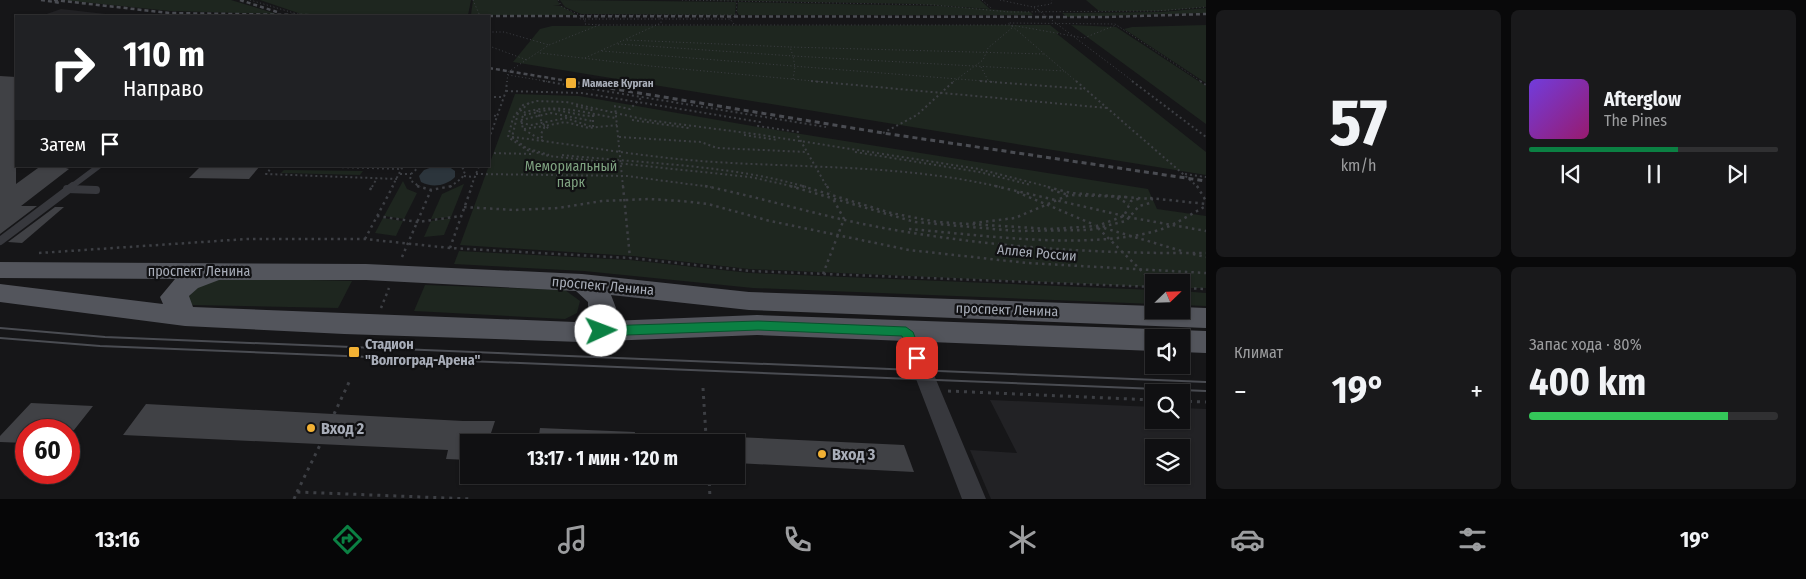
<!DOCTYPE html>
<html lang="ru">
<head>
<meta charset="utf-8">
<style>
  :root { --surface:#101012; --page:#19191b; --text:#f1f3f6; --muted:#9c9d9f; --line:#303032; --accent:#0b8043 }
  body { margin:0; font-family:"Fira Sans Condensed",sans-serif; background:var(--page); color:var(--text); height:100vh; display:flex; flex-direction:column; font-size:19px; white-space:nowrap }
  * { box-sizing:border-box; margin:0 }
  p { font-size:16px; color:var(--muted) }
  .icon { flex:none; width:28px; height:28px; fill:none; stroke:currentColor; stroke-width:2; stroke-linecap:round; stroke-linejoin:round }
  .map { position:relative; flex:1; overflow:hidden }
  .panel { display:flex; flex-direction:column; gap:10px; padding:10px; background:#09090a; width:600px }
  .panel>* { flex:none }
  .top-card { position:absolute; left:15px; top:15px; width:475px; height:152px; border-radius:0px; box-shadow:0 1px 4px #0004,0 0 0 1px var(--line); background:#202124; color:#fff; overflow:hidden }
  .needle { width:32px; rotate:67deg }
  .fabs { position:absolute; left:1145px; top:274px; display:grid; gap:10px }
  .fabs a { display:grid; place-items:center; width:45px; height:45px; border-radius:0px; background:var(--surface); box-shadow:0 1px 4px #0004,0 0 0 1px var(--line); font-size:25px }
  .speed { position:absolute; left:15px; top:419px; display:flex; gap:10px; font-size:25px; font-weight:700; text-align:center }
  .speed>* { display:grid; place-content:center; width:65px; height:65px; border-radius:50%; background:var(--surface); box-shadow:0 1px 4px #0004,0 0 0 1px var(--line); line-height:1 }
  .speed .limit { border:8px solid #d22; background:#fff; color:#111 }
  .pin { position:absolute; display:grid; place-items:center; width:42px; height:42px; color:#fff; margin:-21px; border-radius:10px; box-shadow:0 2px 8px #0006 }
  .me { position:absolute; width:55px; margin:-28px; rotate:88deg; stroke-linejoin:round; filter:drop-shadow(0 0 4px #0008) }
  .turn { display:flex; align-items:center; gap:18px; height:105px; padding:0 25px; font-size:22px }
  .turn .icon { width:65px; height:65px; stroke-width:2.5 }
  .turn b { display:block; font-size:35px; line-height:42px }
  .then { display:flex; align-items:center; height:48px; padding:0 25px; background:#0003; gap:10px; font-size:19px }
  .big { font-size:38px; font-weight:700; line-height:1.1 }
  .panel .tile { flex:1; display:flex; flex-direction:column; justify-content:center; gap:8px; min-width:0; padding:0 18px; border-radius:8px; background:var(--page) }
  .panel .dial { align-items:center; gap:0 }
  .dial b { font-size:65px; line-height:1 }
  .song { display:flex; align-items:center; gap:15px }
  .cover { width:60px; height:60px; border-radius:8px; background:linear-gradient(135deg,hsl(260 70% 55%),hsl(320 70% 35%)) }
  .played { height:5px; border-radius:2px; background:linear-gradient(90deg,var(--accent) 60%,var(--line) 60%) }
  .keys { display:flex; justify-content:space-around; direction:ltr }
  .heat { display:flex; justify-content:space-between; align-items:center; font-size:28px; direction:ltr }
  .charge { height:8px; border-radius:4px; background:linear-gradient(90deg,#34c759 80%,var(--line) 0) }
  .panel .tiles { flex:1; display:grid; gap:10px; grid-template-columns:repeat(2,1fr) }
  .trip { position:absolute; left:460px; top:434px; width:285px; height:50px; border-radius:0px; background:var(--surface); box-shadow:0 1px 4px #0004,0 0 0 1px var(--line); font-weight:700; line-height:50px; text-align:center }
  .menu { display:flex; height:80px; justify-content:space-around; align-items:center; background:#060607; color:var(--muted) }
  .menu .icon { width:35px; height:35px }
  .menu .on { color:var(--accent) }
  .menu b { font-size:22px; color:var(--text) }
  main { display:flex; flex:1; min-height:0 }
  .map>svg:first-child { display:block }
  .built { fill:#222225; fill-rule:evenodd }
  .green { fill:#1e261f }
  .water { fill:#2c353c }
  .building { fill:#404145 }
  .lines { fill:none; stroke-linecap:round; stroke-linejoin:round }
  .path-far3 { stroke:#3d3f44; stroke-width:1; stroke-dasharray:1 2.5; stroke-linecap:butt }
  .path-far2 { stroke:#3d3f44; stroke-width:2; stroke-dasharray:2 3; stroke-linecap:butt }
  .path-far1 { stroke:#3d3f44; stroke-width:2.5; stroke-dasharray:2.5 4; stroke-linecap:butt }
  .path { stroke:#3d3f44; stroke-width:3; stroke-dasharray:3 5; stroke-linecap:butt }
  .lane-far1 { stroke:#37383d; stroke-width:5.5 }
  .lane { stroke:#37383d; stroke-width:8 }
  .street { fill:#37383d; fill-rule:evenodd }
  .primary { fill:#53555c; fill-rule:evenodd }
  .tram { stroke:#4a4c52; stroke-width:2 }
  .rail-far1 { stroke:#4a4c52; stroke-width:2.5; stroke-dasharray:4 3; stroke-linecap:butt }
  .rail { stroke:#4a4c52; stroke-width:3; stroke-dasharray:5 4; stroke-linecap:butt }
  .path-bridge { stroke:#3d3f44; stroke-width:1; stroke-dasharray:1 2.5; stroke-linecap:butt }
  .route { fill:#0b8043; stroke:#07532c }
  .poi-dot { fill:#f2b134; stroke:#111113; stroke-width:2 }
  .labels { text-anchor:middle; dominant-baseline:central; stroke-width:4.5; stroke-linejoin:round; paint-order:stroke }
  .far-poi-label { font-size:11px; font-weight:bold; fill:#a8adb8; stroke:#111113; text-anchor:start }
  .park-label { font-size:14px; fill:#7fa381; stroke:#111113 }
  .street-label { font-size:14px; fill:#a8adb8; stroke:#111113 }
  .poi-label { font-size:14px; font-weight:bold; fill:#a8adb8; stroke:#111113; text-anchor:start }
  .near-poi-label { font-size:16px; font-weight:bold; fill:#a8adb8; stroke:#111113; text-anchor:start }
</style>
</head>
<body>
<main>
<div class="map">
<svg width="1206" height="499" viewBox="0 0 1206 499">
  <rect width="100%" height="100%" fill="#161618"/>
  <g class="built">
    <polygon points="61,9 123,16 41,16"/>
    <path d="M990,400L1154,407V420H1181V408L1206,409V499H991L970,450L1017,453ZM1154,448H1181V475H1154Z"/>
  </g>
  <g class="green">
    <polygon points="62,0 231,0 277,14 170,11"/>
    <polygon points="260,0 471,0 468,15 317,15 301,14"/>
    <polygon points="473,0 557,0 560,5 553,5 561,6 577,15 471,15"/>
    <polygon points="560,0 736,2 735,15 581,14 565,7"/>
    <polygon points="700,0 980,0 990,9 916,4"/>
    <polygon points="1086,0 1206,0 1206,7 1163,11 1099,11"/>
    <polygon points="738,2 942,6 1030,12 1033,15 739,15 737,12"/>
    <polygon points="1206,8 1206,13 1067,17 1062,13 1160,12"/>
    <polygon points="1050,25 1060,33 1056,33 1206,152 1206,175 513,62 540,29 552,26"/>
    <polygon points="1071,25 1116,27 1206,86 1206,124"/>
    <polygon points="1206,25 1206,83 1124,29 1132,27"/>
    <polygon points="515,94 579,96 782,131 1148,189 1157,209 1206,216 1206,288 1181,288 1181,282 1154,282 1154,287 749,269 633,256 460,245"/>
    <polygon points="284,170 363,171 360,175 281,173"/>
    <polygon points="403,181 407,189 417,193 404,219 384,216"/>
    <polygon points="464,184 451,217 431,219 442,194"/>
    <polygon points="383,218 403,221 396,236 375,233"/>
    <polygon points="451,218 444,235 424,237 431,221"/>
    <polygon points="459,251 630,260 750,273 1154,290 1154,304 753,288 584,271 454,264"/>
    <polygon points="217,278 352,281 338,308 191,305 188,298 195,288"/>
    <polygon points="425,285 565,290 580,301 577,313 565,319 414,311"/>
    <polygon points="1181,291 1206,293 1206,306 1181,305"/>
  </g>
  <path class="water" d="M435,166H448L455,171V177C446,186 432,188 421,182L419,176L424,170Z"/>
  <g class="building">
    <polygon points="0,76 16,77 16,184 38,168 69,166 66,168 69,169 21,206 37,206 0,234"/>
    <polygon points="201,166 260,166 249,179 189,178"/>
    <polygon points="55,207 64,207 22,243 8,242"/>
    <polygon points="31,403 93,406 74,430 26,430 26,443 0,442 0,436"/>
    <polygon points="146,404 463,421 495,421 488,442 469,442 469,460 446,459 448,450 123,435"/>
    <polygon points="540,428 635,432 634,442 538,442"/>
    <polygon points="736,437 904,445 914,472 736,463"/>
  </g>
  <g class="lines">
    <g class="path-far3">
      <polyline points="250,0 304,16"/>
      <polyline points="473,0 480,16"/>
      <polyline points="558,0 562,7 580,15 736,15"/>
      <polyline points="682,0 934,5 1010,12 1156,11 1206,7"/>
      <polyline points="982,0 991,8"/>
      <polyline points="1000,0 1033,7"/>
      <polyline points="1038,10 1033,7 1051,4 1052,0"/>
      <polyline points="580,15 580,19 585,19 585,24 600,25 1011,25 1084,38 1116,25"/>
      <polyline points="585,19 730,19"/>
      <polyline points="734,24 730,19 736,15 737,1"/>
      <polyline points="1057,24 1134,82"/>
      <polyline points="1012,26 1077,82"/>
      <polyline points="489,32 504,32 549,45"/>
      <polyline points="627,40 790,47"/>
      <polyline points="618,44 793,56 790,47 1044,54"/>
      <polyline points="489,46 527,60"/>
      <polyline points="602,51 996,82"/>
      <polyline points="540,53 650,66 824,82"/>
      <polyline points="585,58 661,23 661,15"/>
      <polyline points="981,67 989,82"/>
      <polyline points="508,75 551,82"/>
      <polyline points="793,79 795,67 793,56 1064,71"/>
      <polyline points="507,82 508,72 549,45 599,25"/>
      <polyline points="953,82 983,60 988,48 1013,27 1008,23 1115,24 1202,82"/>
    </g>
    <g class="path-far2">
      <polyline points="543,81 826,127"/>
      <polyline points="811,81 1107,108"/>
      <polyline points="980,81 1085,89"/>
      <polyline points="1076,81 1198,187"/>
      <polyline points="1132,81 1206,137"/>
      <polyline points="1200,81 1206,85"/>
      <polyline points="506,91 582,93 760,122 758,126 798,132 798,136 827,187"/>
      <polyline points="489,97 504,97"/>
      <polyline points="529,103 518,113 512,137 526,148 549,155"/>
      <polyline points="576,106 595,111"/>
      <polyline points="537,110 542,123 549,129"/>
      <polyline points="489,115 497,116"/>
      <polyline points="524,115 552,109 586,116 596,115"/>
      <polyline points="593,115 593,128"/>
      <polyline points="521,120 551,113 592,121"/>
      <polyline points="632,120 689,128"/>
      <polyline points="521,123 531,125 566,118 592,127"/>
      <polyline points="524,129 545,126"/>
      <polyline points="883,133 917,115 954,81"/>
      <polyline points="744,135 778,140"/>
      <path d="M512,137C579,145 647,158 715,162C811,168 905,165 1000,187"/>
      <polyline points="619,137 701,142 717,148 807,152"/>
      <polyline points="542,138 541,134 545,126 565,122 589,128 617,125"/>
      <polyline points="489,139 506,91 507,81"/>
      <path d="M543,141L523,129L521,120L525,112C556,103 585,113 616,118"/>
      <polyline points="855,152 979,172 1031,185"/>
      <polyline points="489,153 534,154"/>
      <path d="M562,155C639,163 733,165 806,187"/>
      <polyline points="273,166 266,174 397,179"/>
      <polyline points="302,166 402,169"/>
      <polyline points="420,166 411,174 410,180 420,187"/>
      <polyline points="400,174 411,174"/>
      <polyline points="476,174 627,176 711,187"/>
      <polyline points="1185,174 1206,177"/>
      <polyline points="464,176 475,177"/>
      <polyline points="372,187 377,178"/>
      <polyline points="392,187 403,166"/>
      <polyline points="450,187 462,178 465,171 461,166"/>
      <polyline points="471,187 479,166"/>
      <polyline points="623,187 615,106 630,109 642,97"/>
      <polyline points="796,187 750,177 549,156 527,150 508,137 513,118 523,105 537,101 566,102 647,120 755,134 979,169 1049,187"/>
    </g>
    <g class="path-far1">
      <polyline points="417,186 431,190 452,186"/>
      <polyline points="623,186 630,258"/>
      <path d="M705,186C763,198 820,216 878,227C986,247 1096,254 1206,253"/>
      <polyline points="790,186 915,222 1016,231 1089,230 1126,221 1139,206 1150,203 1152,199 1071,193 1044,186"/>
      <polyline points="802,186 891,213 937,222 1050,229 1097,226 1124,216 1131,201 1142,198"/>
      <polyline points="827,186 830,192"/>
      <polyline points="995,186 1133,218 1206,231"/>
      <polyline points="1197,186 1206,201"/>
      <polyline points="370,190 372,186"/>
      <polyline points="1051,190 1069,195"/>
      <polyline points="1017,192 1095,225"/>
      <polyline points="1117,198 1129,204"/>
      <polyline points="1150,198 1206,204"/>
      <polyline points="464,207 514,210 558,208 602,201 649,199 681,201 708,204 770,221 909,250 1027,263 1206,273"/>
      <polyline points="377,216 418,222 461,216"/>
      <polyline points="973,223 1015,218 1069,195 1127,197"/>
      <polyline points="1098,228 1154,283"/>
      <polyline points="1104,228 1185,252"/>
      <path d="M909,229C983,235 1088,251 1159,230C1175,225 1191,214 1206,206"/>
      <polyline points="365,239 393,186"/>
      <polyline points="450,248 472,186"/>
      <polyline points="39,253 247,239 365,239 450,248 630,258 751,271 1154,287"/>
      <polyline points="1193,254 1206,257"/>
      <polyline points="402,257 431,190"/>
      <polyline points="823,274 844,219 832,197"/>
      <polyline points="1181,288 1206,289"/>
      <polyline points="381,308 389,288"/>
    </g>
    <g class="path">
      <polyline points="703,388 706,436"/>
      <polyline points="948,391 1154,400"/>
      <polyline points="1181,401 1206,402"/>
      <polyline points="334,414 351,378"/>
      <polyline points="709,475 710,499"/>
      <polyline points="297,492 320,445"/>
      <polyline points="294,499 297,492 472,499"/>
    </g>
    <polyline class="lane-far1" points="71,187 99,166"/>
    <g class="lane">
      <polyline points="67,189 96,190"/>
      <polyline points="0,241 73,186"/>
    </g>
    <polygon class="street" points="907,325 914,327 916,332 986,499 962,499 898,332 900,327"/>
    <g class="primary">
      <path d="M0,262L366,264L582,274L749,292L1154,306V310H1181V307L1206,308V328L749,310L611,295L616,308L610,321L757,315L1154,329L1164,333L1167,338H1154V351L757,335L581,342L344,334L185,326L0,302V284L163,304L160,297L175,279L0,278ZM219,280H366L576,291L588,302V308L575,322L193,307L189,296L198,288Z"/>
      <polygon points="1181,330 1206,331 1206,353 1181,352 1181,338 1168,338 1171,334"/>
    </g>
    <g class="tram">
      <polyline points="0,328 105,337 1206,382"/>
      <polyline points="0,338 100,346 1206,391"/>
    </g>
    <g class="rail-far1">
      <polyline points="41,0 61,3"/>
      <polyline points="54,0 169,13 363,16"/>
      <polyline points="240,0 277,12"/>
      <polyline points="489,16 1105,17 1206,14"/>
      <polyline points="489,68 574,82"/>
    </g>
    <polyline class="rail" points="566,81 883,133 1206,181"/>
    <polyline class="path-bridge" points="1038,10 1057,24"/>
  </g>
  <polygon class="route" points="758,321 906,327 913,332 923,358 921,361 912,361 902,336 758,330 601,336 594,331 601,326"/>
  <g class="poi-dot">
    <rect x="565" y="77" width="12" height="12" rx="2.5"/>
    <rect x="348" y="346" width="12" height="12" rx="2.5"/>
    <circle cx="311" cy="428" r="5"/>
    <circle cx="822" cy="454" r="5"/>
  </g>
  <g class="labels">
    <g class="far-poi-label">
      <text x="582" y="83">Мамаев Курган</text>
    </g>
    <g class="park-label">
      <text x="571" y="166">Мемориальный<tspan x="571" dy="16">парк</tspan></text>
    </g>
    <g class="street-label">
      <text transform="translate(1037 253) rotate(5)">Аллея России</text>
      <text x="199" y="271">проспект Ленина</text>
      <text transform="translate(603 286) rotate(5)">проспект Ленина</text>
      <text transform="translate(1007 310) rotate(2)">проспект Ленина</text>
    </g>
    <g class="poi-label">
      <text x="365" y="344">Стадион<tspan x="365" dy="16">"Волгоград-Арена"</tspan></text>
    </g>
    <g class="near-poi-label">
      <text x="321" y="428">Вход 2</text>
      <text x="832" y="454">Вход 3</text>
    </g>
  </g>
</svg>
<div class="fabs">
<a><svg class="needle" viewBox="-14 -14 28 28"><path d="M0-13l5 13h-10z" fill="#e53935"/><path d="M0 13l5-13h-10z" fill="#9c9d9f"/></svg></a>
<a><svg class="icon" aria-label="sound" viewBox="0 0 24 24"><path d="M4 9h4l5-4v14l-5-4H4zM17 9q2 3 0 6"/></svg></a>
<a><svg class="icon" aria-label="search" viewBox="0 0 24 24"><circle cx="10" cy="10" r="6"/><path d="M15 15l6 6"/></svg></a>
<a><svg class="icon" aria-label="layers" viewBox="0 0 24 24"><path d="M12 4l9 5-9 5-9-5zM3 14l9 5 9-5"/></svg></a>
</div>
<div class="speed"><div class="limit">60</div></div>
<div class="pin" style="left:917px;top:358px;background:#d93025"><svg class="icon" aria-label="arrive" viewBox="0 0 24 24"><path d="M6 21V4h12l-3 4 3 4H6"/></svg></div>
<svg class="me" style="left:601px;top:331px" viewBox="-20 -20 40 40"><circle r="19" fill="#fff"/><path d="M0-13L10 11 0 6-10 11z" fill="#0b8043"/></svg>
<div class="trip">13:17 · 1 мин · 120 m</div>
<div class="top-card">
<div class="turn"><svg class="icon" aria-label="right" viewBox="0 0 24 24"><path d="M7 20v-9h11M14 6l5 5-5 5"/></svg><div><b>110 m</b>Направо</div></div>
<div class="then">Затем<svg class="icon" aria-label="arrive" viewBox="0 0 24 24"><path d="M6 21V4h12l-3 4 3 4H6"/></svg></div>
</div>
</div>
<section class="panel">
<div class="tiles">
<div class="tile dial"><b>57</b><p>km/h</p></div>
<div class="tile">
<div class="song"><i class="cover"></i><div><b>Afterglow</b><p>The Pines</p></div></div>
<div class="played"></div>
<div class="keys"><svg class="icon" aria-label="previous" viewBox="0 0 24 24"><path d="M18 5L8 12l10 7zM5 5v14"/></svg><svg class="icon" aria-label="pause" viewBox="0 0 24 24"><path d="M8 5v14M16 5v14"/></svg><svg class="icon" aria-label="next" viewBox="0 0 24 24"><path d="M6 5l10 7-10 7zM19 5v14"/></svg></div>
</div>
<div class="tile"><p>Климат</p>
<div class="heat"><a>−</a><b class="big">19°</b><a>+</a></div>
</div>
<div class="tile"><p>Запас хода · 80%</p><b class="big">400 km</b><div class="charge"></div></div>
</div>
</section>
</main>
<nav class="menu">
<b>13:16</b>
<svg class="icon on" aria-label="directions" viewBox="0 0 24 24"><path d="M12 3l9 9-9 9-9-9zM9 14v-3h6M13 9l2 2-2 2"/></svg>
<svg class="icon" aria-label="music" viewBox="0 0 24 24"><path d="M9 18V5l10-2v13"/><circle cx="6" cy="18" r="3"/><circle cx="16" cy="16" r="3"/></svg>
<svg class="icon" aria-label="phone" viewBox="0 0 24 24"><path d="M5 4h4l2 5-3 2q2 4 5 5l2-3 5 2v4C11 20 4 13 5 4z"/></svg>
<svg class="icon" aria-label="climate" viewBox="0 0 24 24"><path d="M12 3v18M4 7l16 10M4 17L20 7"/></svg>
<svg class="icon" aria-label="car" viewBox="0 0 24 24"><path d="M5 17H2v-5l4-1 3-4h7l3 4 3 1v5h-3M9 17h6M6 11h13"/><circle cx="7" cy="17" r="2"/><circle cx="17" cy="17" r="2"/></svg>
<svg class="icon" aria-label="filters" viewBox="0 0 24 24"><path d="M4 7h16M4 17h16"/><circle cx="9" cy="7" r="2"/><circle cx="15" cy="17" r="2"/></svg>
<b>19°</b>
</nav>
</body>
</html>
